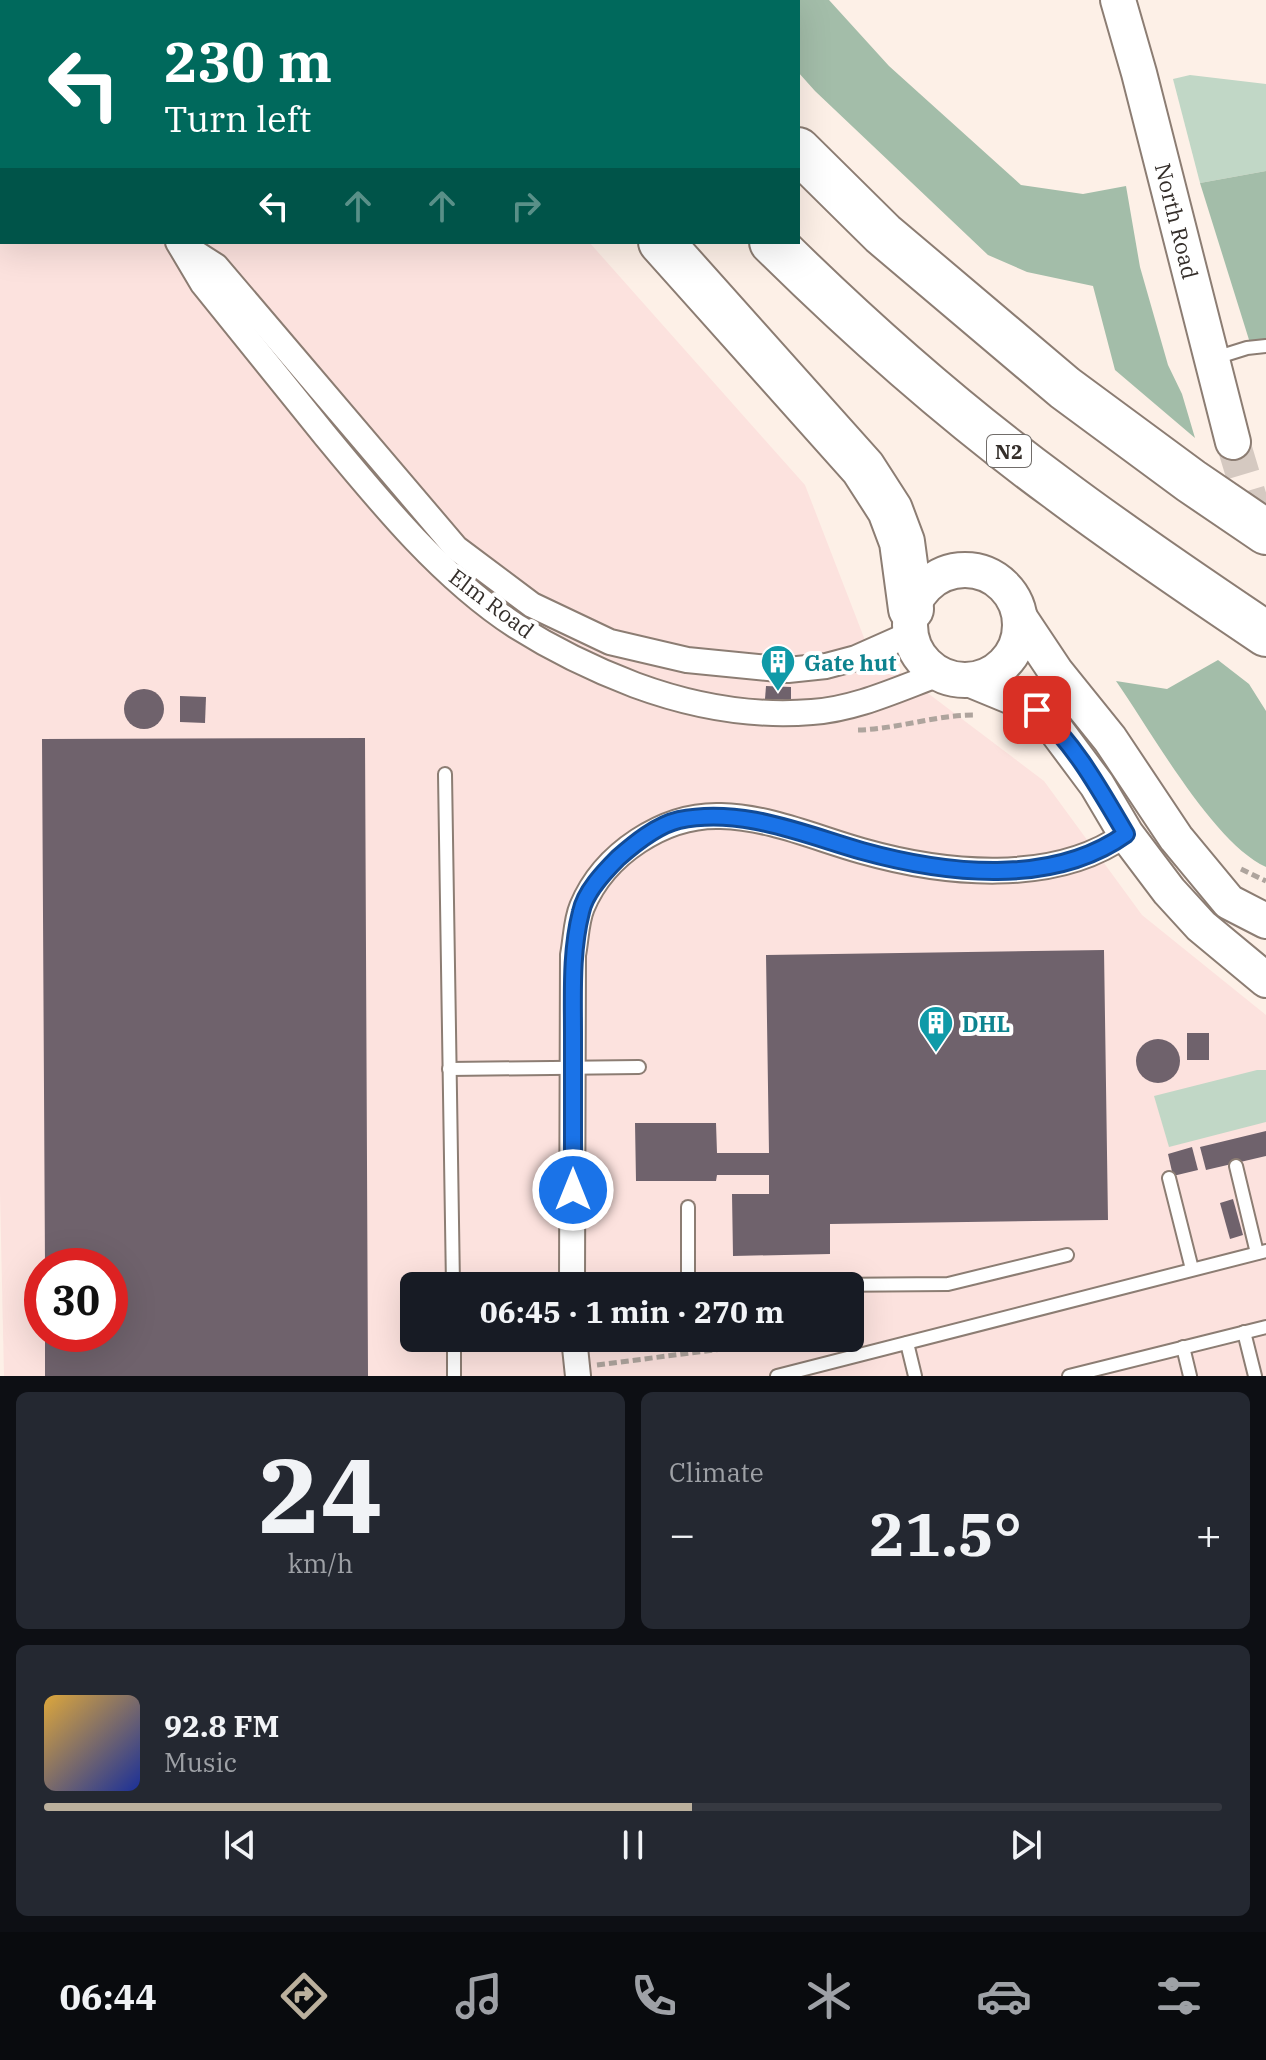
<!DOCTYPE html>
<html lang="en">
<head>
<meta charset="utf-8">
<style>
  :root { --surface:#171b24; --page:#242831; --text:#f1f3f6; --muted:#9ea1a6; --line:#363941; --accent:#bbb09d }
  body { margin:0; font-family:"IBM Plex Serif",serif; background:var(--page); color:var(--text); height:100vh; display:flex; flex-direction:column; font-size:30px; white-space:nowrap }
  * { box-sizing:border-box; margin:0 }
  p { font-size:26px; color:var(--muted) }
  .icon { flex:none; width:44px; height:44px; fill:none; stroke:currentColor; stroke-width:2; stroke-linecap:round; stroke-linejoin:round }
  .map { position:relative; height:1376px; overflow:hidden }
  .side { display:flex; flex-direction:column; gap:16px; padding:16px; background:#0d0f14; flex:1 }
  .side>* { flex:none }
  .guide { position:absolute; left:0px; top:0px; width:800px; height:244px; box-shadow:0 8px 32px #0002; background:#00695c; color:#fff; overflow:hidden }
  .speed { position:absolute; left:24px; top:1248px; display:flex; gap:16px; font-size:40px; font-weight:700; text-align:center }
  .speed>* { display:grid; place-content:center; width:104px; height:104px; border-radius:50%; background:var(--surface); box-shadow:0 8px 32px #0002; line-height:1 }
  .speed .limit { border:12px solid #d22; background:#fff; color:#111 }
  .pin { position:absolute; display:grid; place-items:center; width:68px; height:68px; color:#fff; margin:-34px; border-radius:16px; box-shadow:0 4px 12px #0006 }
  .me { position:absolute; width:88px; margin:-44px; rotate:0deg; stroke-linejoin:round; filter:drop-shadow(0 0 6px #0008) }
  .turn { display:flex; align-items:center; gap:28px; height:168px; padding:0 32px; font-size:36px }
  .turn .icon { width:104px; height:104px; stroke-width:2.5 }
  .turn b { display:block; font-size:56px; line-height:68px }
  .lanes { display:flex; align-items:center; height:76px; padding:0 32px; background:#0003; justify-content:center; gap:40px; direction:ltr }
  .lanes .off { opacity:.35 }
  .big { font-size:60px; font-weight:700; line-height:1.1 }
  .side .widget { flex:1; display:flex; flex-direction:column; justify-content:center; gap:12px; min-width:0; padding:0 28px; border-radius:12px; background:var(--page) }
  .side .dial { align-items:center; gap:0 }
  .dial b { font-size:104px; line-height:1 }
  .song { display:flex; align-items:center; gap:24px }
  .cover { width:96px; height:96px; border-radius:12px; background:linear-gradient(135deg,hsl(40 70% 55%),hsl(230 70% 35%)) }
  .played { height:8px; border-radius:4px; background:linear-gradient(90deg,var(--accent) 55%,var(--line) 55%) }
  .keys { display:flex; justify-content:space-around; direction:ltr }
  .heat { display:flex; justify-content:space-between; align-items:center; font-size:44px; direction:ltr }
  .side .tiles { flex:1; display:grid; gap:16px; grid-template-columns:1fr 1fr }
  .widget:last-child { grid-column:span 2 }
  .trip { position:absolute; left:400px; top:1272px; width:464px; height:80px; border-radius:12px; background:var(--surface); box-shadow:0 8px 32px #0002; font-weight:700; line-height:80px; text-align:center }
  .tabs { display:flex; height:128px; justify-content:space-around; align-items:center; background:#090b0e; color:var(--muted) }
  .tabs .icon { width:56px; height:56px }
  .tabs .selected { color:var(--accent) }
  .tabs b { font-size:36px; color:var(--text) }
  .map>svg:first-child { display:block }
  .industrial { fill:#fce2de; fill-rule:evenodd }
  .green { fill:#c1d7c6 }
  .forest { fill:#a3bda9 }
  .building { fill:#6f626c }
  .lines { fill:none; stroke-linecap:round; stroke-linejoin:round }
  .secondary-tunnel { stroke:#d5c9c1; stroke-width:34; stroke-dasharray:34 17; stroke-linecap:butt }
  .lane-casing { stroke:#8c7d73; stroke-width:16 }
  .street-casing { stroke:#8c7d73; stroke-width:28 }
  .secondary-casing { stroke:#8c7d73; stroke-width:38 }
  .highway-casing { stroke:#8c7d73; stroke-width:48 }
  .path { stroke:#aea49d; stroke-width:5; stroke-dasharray:8 4; stroke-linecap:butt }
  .lane { stroke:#fff; stroke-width:12 }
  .street { stroke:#fff; stroke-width:24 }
  .secondary { stroke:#fff; stroke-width:34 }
  .highway { stroke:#fff; stroke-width:44 }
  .route-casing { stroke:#114b97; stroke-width:20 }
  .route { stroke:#1a73e8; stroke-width:14 }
  .labels { text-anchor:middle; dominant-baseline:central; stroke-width:8; stroke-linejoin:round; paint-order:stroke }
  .shield { fill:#fff; stroke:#716d6a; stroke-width:2 }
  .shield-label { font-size:20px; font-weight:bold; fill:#342e2a }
  .street-label { font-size:22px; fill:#342e2a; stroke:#fff }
  .culture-label { font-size:22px; font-weight:bold; fill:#0d838f; stroke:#fff; text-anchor:start }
</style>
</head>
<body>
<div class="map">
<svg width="1266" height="1376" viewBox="0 0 1266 1376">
  <rect width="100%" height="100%" fill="#fdf0e7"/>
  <path class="industrial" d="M0,0H402L403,2H2V242H589L805,485L868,648L1044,781L1142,915L1266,1015V1376H4L0,1193ZM42,1266H110V1334H42ZM414,1286H850V1338H414Z"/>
  <g class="green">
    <polygon points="1190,75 1266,84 1266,171 1200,183 1173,79"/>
    <polygon points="1257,1070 1266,1070 1266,1122 1169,1147 1154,1096"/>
  </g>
  <g class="forest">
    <polygon points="734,0 829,0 889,66 1021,185 1083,194 1126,186 1140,267 1168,365 1182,394 1195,438 1115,370 1093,286 1027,272 988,255 815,91 798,72 798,2"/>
    <polygon points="1266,171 1266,341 1250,343 1200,183"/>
    <path d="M1218,660L1249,684L1266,711V867C1213,843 1151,731 1116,681L1167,689Z"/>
  </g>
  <g class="building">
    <polygon points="766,686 791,687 791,700 765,699"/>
    <circle cx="144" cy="709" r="20"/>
    <polygon points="180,696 206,697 205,723 180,722"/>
    <polygon points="365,738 368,1376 45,1376 45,1334 110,1334 110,1266 45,1266 42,739"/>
    <polygon points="1104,950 1108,1220 830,1224 830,1254 733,1256 732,1194 769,1194 769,1175 717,1175 716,1181 636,1181 635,1123 716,1123 717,1153 769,1153 766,955"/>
    <rect x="1187" y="1033" width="22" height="27"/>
    <circle cx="1158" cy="1061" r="22"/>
    <polygon points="1266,1131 1266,1156 1206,1170 1200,1147"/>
    <polygon points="1192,1147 1198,1170 1173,1176 1168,1154"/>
    <polygon points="1233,1199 1243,1235 1230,1239 1220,1203"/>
  </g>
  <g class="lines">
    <polyline class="secondary-tunnel" points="1233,442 1262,538"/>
    <defs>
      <g id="lane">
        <polyline points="246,0 248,2"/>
        <polyline points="112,2 112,0"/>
        <polyline points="1215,358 1247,348 1266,346"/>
        <polyline points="445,774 453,1286"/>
        <polyline points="449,1069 639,1067"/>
        <polyline points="1236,1166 1257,1253"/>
        <polyline points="1169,1178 1192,1269"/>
        <polyline points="688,1207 688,1286"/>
        <polyline points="709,1286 948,1284 1067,1255"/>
        <polyline points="1244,1332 1255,1376"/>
        <polyline points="454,1338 454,1376"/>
        <polyline points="907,1343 915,1376"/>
        <polyline points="1183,1347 1190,1376"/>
        <polyline points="777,1376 1266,1251"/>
        <polyline points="1069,1376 1266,1327"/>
      </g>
      <g id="street">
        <polyline points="0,97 2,99"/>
        <path d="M178,242L203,284C243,334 284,384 324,434C380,502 442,578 516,626C554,650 593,669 635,685C692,706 751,717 812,712C856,709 898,689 939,674"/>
        <polyline points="180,243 216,266 456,548 532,605 610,642 687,660 788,670 826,666 856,658 910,634"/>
        <path d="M572,1286L573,955C576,940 576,921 582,907C604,854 664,814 721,816C769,817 816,838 862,851C943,874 1054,886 1126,834"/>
        <polyline points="574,1338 578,1376"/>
      </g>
      <g id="secondary">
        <polyline points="1118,0 1139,73 1233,442"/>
        <circle cx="965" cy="625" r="55"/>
        <polyline points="1020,618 1056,672 1110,739 1176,838 1229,902 1266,921"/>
        <polyline points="971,680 1022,701 1050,722 1097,785 1126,834 1169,891 1201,926 1266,980"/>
      </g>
      <g id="highway">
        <polyline points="470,0 471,2"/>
        <polyline points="549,0 550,2"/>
        <polyline points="662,0 663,2"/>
        <polyline points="798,150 883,234 1065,388 1191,481 1266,532"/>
        <polyline points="661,242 863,468 890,510 902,542 911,609"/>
        <path d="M772,242C861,330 956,414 1057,488C1125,539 1196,587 1266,634"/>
      </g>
    </defs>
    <use href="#lane" class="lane-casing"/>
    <use href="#street" class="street-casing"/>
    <use href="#secondary" class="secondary-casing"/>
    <use href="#highway" class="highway-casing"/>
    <g class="path">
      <polyline points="0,63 2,64"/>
      <path d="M858,730C898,729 935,715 975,715"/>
      <polyline points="1241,869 1266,881"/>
      <polyline points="597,1365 792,1340"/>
    </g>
    <use href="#lane" class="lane"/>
    <use href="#street" class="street"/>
    <use href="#secondary" class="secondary"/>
    <use href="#highway" class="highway"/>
  </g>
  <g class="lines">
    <defs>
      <path id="route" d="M573,1190C573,1138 573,1085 573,1033C573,992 571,951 581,912C585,892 604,872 618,858C635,843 657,825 679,820C742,807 803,834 862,851C945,874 1052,887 1126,834C1100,790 1075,744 1037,710"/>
    </defs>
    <use href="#route" class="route-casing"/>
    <use href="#route" class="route"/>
  </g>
  <defs>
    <symbol id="building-pin" viewBox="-11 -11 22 30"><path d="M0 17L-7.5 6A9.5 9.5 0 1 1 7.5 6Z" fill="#0f9aa8" stroke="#fff"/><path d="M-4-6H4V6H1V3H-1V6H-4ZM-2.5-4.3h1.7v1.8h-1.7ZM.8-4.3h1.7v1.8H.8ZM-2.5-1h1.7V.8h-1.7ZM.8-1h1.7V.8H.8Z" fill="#fff"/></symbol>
  </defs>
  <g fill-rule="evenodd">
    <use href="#building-pin" x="758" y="642" width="40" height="54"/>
    <use href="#building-pin" x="916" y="1003" width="40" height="54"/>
  </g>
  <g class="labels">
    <rect class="shield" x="987" y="435" width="44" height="32" rx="6"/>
    <g class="shield-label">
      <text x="1009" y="451">N2</text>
    </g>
    <g class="street-label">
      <text transform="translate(1177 221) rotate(76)">North Road</text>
      <text transform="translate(492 603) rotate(37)">Elm Road</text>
    </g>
    <g class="culture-label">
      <text x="804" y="662">Gate hut</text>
      <text x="962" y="1023">DHL</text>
    </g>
  </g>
</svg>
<div class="speed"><div class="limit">30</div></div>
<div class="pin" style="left:1037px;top:710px;background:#d93025"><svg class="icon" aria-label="arrive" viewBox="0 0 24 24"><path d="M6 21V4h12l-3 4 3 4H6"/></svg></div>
<svg class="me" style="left:573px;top:1190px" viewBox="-20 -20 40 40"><circle r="17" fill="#1a73e8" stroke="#fff" stroke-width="3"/><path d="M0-11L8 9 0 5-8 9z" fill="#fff"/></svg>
<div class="trip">06:45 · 1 min · 270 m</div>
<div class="guide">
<div class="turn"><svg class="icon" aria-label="left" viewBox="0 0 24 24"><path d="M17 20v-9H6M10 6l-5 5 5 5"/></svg><div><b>230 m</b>Turn left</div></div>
<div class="lanes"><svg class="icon" aria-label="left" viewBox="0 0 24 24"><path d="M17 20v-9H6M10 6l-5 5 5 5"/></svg><svg class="icon off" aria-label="ahead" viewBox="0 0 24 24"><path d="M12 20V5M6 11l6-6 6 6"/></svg><svg class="icon off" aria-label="ahead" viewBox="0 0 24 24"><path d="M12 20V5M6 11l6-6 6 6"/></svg><svg class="icon off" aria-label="right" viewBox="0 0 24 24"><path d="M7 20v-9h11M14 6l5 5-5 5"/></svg></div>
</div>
</div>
<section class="side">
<div class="tiles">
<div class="widget dial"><b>24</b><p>km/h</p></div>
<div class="widget"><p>Climate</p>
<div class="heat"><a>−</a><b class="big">21.5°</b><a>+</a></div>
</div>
<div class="widget">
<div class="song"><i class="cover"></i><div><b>92.8 FM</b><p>Music</p></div></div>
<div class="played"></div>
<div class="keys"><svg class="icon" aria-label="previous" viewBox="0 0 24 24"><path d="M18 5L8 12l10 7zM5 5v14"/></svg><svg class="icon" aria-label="pause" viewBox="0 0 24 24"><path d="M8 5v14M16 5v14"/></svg><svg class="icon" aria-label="next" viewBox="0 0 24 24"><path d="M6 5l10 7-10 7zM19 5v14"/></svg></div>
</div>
</div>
</section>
<nav class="tabs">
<b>06:44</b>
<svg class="icon selected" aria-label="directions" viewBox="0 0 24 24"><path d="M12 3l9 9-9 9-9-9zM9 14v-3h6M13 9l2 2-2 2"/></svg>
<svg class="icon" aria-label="music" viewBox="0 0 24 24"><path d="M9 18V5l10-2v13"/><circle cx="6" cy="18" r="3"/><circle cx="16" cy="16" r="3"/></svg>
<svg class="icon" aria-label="phone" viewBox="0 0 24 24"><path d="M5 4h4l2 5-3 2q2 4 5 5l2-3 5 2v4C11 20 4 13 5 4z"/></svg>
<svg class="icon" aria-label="climate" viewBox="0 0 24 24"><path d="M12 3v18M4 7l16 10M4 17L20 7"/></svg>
<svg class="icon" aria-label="car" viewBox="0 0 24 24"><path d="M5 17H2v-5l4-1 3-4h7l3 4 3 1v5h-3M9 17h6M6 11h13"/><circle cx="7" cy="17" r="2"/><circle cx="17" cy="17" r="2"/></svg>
<svg class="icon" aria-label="filters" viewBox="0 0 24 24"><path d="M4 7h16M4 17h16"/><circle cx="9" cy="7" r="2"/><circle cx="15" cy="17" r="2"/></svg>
</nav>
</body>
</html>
